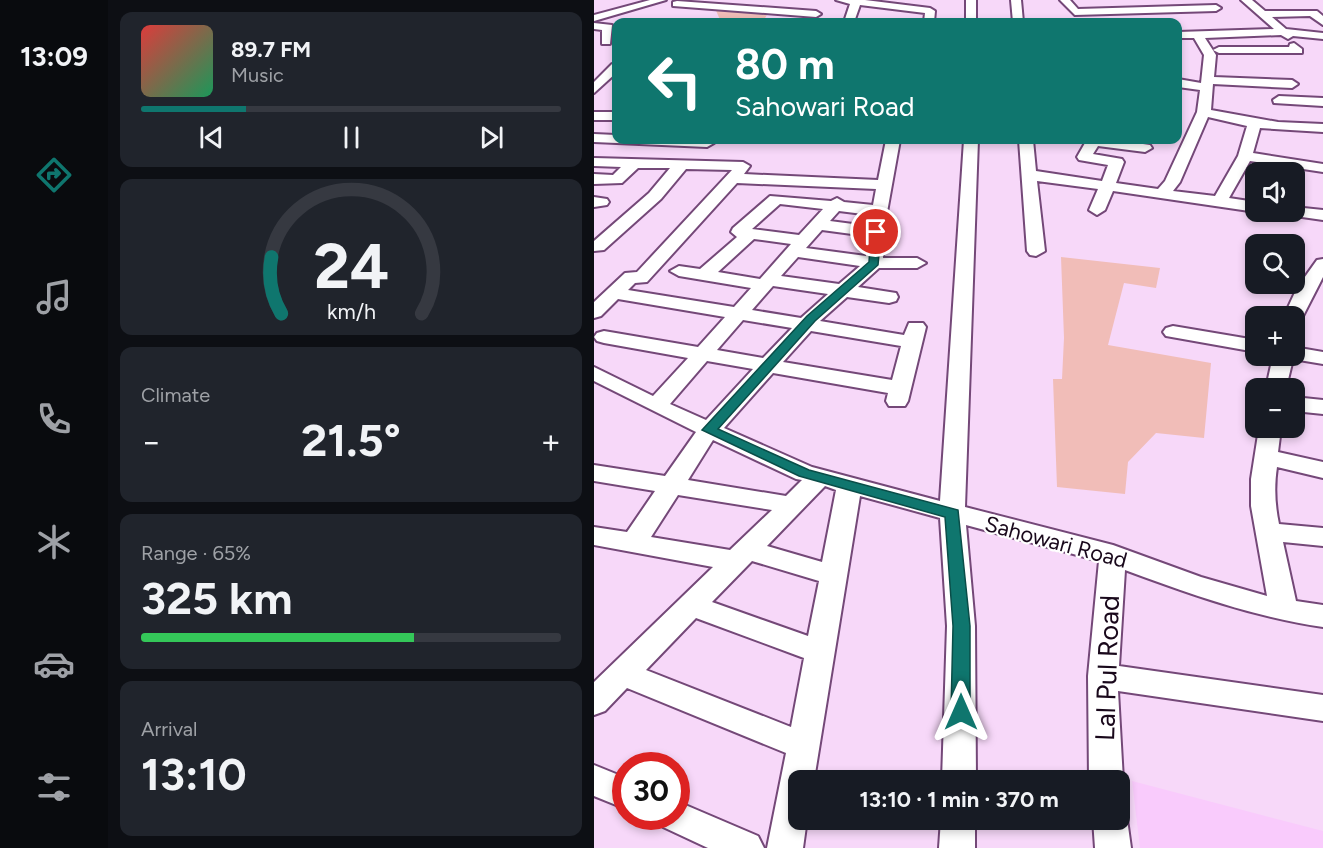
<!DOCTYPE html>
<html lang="en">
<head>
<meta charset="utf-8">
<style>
  :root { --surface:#171b24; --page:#20242c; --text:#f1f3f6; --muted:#9ea1a6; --line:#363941; --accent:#0f766e }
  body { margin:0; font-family:Figtree,sans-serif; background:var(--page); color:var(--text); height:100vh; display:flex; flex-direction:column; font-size:22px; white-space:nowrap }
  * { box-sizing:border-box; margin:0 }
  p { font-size:20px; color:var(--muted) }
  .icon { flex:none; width:33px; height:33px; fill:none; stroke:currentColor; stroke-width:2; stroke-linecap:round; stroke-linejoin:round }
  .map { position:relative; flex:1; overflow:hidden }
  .side { display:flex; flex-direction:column; gap:12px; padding:12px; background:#0d0f14; width:486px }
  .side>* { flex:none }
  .hud { position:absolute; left:18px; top:18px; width:570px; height:126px; border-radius:12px; box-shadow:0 3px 9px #0003; background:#0f766e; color:#fff; overflow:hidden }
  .buttons { position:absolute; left:651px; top:162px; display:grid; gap:12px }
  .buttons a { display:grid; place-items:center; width:60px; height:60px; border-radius:12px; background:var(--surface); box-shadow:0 3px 9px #0003; font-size:30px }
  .speed { position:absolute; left:18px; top:752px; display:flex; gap:12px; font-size:30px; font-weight:700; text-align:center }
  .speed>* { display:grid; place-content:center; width:78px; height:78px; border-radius:50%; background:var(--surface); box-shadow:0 3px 9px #0003; line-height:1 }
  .speed .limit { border:9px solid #d22; background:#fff; color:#111 }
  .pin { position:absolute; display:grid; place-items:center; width:51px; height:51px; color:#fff; margin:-26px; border:3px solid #fff; border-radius:50%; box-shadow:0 2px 6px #0007 }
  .me { position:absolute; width:66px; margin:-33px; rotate:0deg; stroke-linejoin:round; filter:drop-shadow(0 0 4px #0008) }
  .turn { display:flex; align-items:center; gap:21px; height:126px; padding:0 24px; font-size:27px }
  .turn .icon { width:78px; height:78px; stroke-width:2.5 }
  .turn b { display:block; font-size:42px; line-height:51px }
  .big { font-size:45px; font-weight:700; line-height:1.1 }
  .side .card { flex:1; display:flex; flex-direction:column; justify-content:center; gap:9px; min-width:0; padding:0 21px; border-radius:12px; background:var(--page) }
  .side .dial { align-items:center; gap:0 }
  .dial svg { height:156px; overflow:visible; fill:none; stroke:var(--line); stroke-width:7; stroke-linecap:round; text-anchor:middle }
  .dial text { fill:var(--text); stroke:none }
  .song { display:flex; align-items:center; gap:18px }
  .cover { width:72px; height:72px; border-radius:9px; background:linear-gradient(135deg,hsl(0 70% 55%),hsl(150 70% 35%)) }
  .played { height:6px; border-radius:3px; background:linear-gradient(90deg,var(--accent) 25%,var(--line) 25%) }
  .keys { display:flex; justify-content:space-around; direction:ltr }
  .heat { display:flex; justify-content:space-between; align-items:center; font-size:33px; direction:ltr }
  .charge { height:9px; border-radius:4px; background:linear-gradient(90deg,#34c759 65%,var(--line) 0) }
  .trip { position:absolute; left:194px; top:770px; width:342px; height:60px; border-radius:12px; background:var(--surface); box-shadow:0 3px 9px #0003; font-weight:700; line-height:60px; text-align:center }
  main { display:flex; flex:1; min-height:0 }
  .menu { display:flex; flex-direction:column; width:108px; justify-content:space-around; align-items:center; background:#090b0e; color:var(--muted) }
  .menu .icon { width:42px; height:42px }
  .menu .selected { color:var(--accent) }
  .menu b { font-size:27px; color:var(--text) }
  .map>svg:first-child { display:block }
  .built { fill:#f9cbfc }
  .green { fill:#f1bdb8 }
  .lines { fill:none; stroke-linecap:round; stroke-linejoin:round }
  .minor-casing { stroke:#744878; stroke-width:4 }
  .minor { fill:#fff; fill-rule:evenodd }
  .route { fill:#0f766e; stroke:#0a4d48; stroke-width:1.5 }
  .labels { text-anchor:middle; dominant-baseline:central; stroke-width:4.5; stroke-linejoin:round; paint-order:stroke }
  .street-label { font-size:22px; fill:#19081b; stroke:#fff }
  .near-street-label { font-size:27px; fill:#19081b; stroke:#fff }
</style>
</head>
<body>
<main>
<nav class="menu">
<b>13:09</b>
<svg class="icon selected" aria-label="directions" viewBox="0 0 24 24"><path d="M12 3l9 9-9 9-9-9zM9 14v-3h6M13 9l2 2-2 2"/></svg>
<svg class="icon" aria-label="music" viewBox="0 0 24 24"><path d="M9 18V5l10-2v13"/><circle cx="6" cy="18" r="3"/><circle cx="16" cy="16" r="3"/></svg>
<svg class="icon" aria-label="phone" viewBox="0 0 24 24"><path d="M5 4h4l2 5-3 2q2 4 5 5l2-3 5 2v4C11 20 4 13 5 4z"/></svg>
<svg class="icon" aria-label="climate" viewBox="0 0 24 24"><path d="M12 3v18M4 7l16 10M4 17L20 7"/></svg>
<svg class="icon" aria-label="car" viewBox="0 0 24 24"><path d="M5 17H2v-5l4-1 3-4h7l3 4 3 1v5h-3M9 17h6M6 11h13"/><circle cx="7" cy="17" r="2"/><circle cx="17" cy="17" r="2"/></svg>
<svg class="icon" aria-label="filters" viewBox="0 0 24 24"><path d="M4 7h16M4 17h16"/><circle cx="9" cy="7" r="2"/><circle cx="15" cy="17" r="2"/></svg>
</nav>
<section class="side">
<div class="card">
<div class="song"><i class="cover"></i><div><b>89.7 FM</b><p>Music</p></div></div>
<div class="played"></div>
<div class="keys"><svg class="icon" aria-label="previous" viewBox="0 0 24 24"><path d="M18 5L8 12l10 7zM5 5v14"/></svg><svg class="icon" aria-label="pause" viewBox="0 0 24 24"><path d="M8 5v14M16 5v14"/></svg><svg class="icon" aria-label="next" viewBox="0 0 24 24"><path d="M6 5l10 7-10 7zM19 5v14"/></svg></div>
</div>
<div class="card dial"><svg viewBox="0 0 100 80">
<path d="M14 69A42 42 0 1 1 86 69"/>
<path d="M14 69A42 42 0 0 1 9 40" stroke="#0f766e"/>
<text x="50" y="56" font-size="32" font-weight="700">24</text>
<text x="50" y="72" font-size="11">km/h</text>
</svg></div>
<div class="card"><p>Climate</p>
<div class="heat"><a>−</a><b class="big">21.5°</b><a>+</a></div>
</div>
<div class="card"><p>Range · 65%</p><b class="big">325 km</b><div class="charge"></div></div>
<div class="card"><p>Arrival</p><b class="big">13:10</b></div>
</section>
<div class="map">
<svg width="729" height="848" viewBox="0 0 729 848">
  <rect width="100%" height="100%" fill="#f7d8f9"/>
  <polygon class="built" points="538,781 729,831 729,848 546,848"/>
  <g class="green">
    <polygon points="120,6 176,9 169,22 127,22"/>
    <polygon points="467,257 566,268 562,288 530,283 514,345 617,363 610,438 562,433 534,462 531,494 463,487 459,379 468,379 470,338"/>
  </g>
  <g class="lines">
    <defs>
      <g id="minor">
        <polygon points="56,0 72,0 0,21 0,15"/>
        <polygon points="242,0 271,0 336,8 341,11 340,22 330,22 331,13 266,5 260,22 250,22 256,4"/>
        <rect x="372" y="0" width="10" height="22"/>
        <polygon points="417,0 427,0 429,22 419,22"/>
        <polygon points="466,0 476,0 484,9 622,5 627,8 622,11 481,15"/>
        <path d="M647,0H658L671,11H723L729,16V25L716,16L678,17L692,29L729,33V39L699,36L694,39L687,35L611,38L622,55L620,77L698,80L704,84L698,88L619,84L617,110L684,122L729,124V132L666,128L659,153L729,164V172L656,161L635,198L662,202V212L519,191L511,210L503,215L495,210L504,189L443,181L451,251L442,256L436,255L433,251L425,140H439L442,171L508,181L514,165L485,160L483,157L491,143L487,140H521L556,145L558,148L551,152L504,146L499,154L528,159L530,162L522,183L564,189L571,181L603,112L606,90L584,87V79L607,83L610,55L600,38H584V32L680,29ZM614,117L653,126L644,156L621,196L579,191L586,182Z"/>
        <polygon points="83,1 222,11 227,14 222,17 79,6 79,2"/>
        <polygon points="0,23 18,25 16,44 8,44 8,30 0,29"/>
        <polygon points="700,43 708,49 708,53 625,53 619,50 625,47 695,47 696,44"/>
        <polygon points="18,64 22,64 22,73 0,93 0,82"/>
        <polygon points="685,96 729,98 729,106 680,103 679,100"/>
        <rect x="0" y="112" width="22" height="8"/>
        <polygon points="0,134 22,135 22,140 116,140 120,143 113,147 0,142"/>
        <path d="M292,140H306L290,229L289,258H323L332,263L323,268H285L264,287L302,293L304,297L302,301L295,303L253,297L226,321L310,335L315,323H329L332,327L314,401L311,406H295L292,401L294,393L179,373L130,428L218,467L346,501L370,140H384L371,507L519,545L607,577L673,596L657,506V479L665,428H687L684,452L729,462V478L683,467C680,487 681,505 685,524L729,528V546L689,542L702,601L729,605V627C660,617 596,594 531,570L525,666L729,695V721L524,691L529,780L525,788V780H495L494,676L505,561L372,525L381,626L382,780H348L353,626L346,518L266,496L220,780H204V819H213L209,848H173L192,753L33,688L11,711L0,715V682L119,567L0,545V527L33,532L61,491L0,481V465L71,476L102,432L0,381V367L59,396L94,358L10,343L3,341L0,337L3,333L10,331L104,347L131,317L24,299L7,316L0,318V302L31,273L43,272L138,170L92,169L67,199L10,250L0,251V241L55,193L76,168H44L28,183L0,184V174L19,175L27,167L0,166V158L149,162L156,166L150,174L284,180ZM143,183L282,189L279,205L250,202L243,198L237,201L176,196L139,228L137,232L143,237L106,269L85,266L76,271L85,276L157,288L140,307L34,290L41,283L53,282ZM186,204L229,209L205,235L158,229ZM245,211L277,215L274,226L236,221ZM228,230L273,236L272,256L212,248ZM160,239L197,244L166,279L124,272ZM204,257L266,266L245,284L187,276ZM179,286L234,294L207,318L158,310ZM149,320L198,328L169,358L123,350ZM217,331L307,346L298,380L189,362ZM113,361L159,369L112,420L76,404ZM119,440L202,479L208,480L192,496L94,480ZM231,486L242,490L228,562L173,546ZM84,495L178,510L136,550L57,537ZM158,561L225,581L214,636L118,602ZM102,618L210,658L197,727L52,670Z"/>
        <polygon points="0,197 13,199 15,202 13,205 0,207"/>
        <polygon points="700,207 729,210 729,220 694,215 692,212 700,212"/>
        <polygon points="729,259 729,277 709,316 700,321 700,316 690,316 703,288 723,260"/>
        <polygon points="579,326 662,340 662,352 572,336 569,332 572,328"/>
        <polygon points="700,347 729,352 729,364 699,359 692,388 672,388 679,356 700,356"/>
        <polygon points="700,397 729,400 729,414 700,411"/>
        <polygon points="0,765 32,778 32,809 0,796"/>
        <polygon points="82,801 164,836 170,848 114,848 69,827 64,816 82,816"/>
        <polygon points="525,806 533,819 537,848 501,848 499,819 525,819"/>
        <polygon points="347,819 381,819 381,848 345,848"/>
      </g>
    </defs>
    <use href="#minor" class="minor-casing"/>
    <use href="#minor" class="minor"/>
  </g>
  <polygon class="route" points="282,229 287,232 284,265 221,321 124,429 215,470 364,510 376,626 376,712 373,718 367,720 360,718 357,712 359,626 351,517 205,476 108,430 213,316 275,262 277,232"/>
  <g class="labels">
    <g class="street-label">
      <text transform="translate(462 542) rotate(15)">Sahowari Road</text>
    </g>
    <g class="near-street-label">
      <text transform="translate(513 668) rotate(-88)">Lal Pul Road</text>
    </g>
  </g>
</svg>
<div class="buttons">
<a><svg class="icon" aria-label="sound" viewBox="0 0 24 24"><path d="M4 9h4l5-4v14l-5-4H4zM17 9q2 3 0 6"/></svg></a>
<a><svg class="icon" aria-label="search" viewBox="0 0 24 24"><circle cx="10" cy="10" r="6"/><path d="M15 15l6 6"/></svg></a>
<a>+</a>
<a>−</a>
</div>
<div class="speed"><div class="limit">30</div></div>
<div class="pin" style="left:282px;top:232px;background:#d93025"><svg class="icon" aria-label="arrive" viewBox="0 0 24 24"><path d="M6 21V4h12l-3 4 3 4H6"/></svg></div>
<svg class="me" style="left:367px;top:712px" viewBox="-20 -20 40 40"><path d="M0-17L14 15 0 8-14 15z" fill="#0f766e" stroke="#fff" stroke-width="4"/></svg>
<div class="trip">13:10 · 1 min · 370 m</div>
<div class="hud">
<div class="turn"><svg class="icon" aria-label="left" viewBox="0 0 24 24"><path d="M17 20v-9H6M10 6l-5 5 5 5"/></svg><div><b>80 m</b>Sahowari Road</div></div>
</div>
</div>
</main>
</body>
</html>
